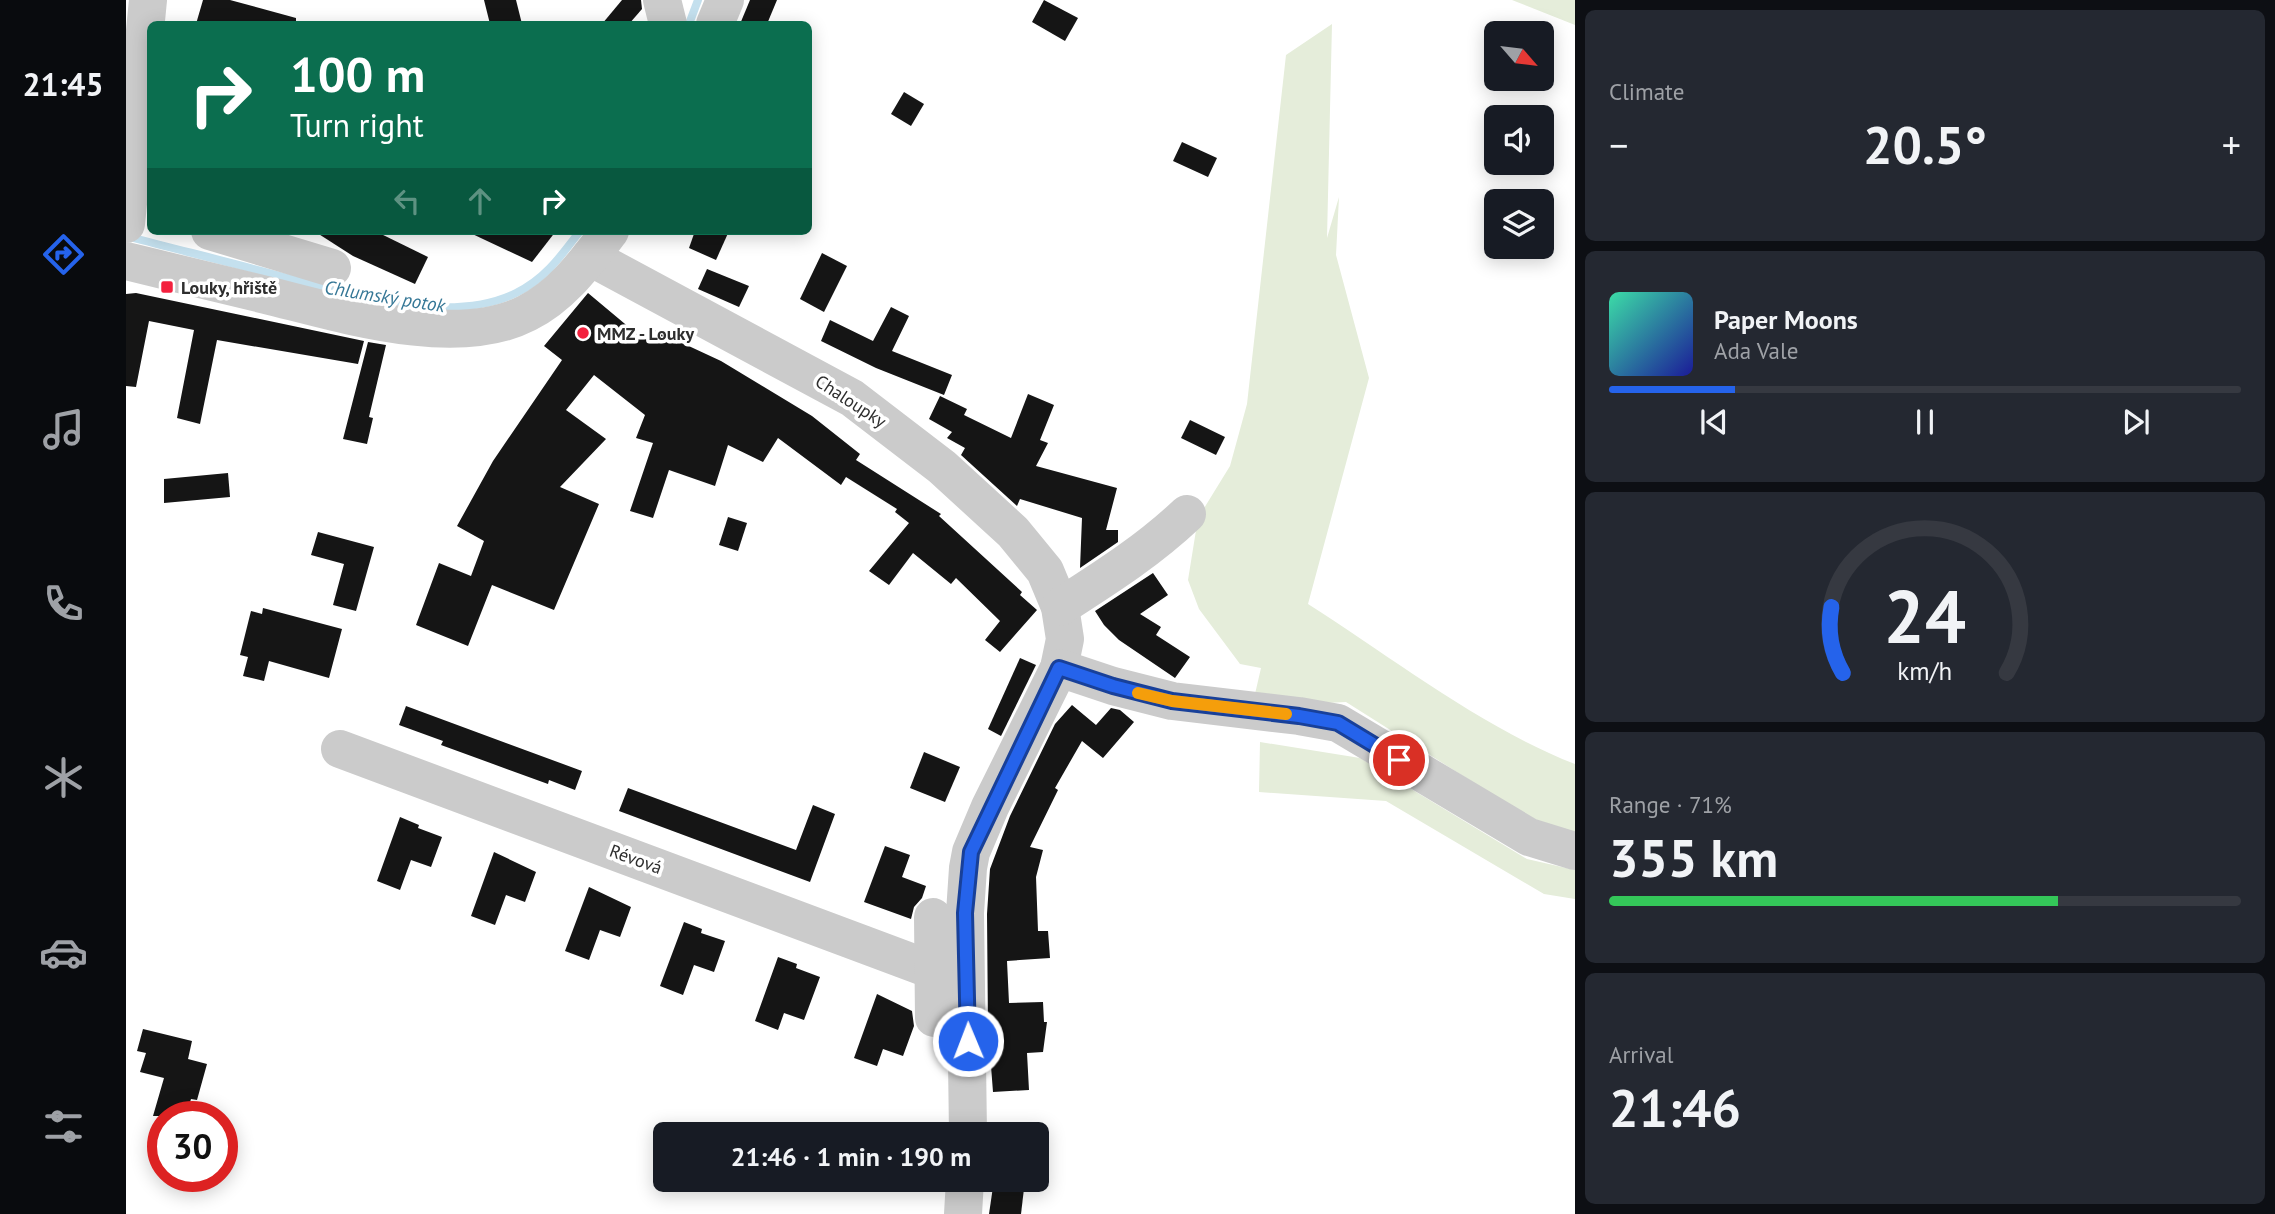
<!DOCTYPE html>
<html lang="en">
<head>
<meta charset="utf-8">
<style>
  :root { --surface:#171b24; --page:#242831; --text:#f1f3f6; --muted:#9ea1a6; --line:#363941; --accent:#2563eb }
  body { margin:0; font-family:"PT Sans",sans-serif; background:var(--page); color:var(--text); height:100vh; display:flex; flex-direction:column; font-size:26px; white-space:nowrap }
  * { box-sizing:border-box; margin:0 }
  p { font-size:23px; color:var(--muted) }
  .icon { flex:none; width:38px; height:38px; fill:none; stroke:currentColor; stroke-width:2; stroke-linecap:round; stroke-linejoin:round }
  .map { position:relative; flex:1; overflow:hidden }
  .side { display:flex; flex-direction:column; gap:10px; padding:10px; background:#0d0f14; width:700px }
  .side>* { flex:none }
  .guide { position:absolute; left:21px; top:21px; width:665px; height:214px; border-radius:10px; box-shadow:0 4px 18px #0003; background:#0b6e4f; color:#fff; overflow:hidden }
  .needle { width:46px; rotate:118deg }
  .tools { position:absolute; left:1358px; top:21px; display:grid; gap:14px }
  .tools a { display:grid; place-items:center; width:70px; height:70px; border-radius:10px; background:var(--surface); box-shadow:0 4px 18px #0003; font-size:35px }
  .speed { position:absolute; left:21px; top:1101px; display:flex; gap:14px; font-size:35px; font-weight:700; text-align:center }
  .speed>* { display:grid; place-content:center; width:91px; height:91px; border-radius:50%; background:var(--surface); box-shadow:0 4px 18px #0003; line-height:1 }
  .speed .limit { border:10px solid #d22; background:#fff; color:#111 }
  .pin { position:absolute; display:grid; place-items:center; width:60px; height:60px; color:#fff; margin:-30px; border:4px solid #fff; border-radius:50%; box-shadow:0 2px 7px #0007 }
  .me { position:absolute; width:77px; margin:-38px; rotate:359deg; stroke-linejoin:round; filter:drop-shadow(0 0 5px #0008) }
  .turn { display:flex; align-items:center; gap:24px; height:147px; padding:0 28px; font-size:32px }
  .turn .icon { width:91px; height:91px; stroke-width:2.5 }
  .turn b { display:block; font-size:49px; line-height:60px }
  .lanes { display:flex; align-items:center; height:66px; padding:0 28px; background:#0003; justify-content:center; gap:35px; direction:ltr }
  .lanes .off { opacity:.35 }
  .big { font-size:52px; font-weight:700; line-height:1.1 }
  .side .tile { flex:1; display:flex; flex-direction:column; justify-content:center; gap:10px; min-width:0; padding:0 24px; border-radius:10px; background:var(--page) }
  .side .dial { align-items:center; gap:0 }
  .dial svg { height:182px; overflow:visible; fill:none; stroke:var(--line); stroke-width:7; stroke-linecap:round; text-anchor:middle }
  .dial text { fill:var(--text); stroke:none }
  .song { display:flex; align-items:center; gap:21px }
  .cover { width:84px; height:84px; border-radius:10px; background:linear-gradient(135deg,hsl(160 70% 55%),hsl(240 70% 35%)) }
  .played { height:7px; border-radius:4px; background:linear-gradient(90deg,var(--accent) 20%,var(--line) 20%) }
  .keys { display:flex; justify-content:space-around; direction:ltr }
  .heat { display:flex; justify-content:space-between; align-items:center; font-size:38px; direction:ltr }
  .charge { height:10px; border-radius:5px; background:linear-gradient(90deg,#34c759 71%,var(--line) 0) }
  .trip { position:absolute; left:527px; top:1122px; width:396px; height:70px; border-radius:10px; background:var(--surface); box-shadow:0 4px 18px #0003; font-weight:700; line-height:70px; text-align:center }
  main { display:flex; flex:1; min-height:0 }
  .tab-bar { display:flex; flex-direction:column; width:126px; justify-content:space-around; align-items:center; background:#090b0e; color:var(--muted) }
  .tab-bar .icon { width:49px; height:49px }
  .tab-bar .active { color:var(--accent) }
  .tab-bar b { font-size:32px; color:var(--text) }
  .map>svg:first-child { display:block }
  .green { fill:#e5edda }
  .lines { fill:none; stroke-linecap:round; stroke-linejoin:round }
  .stream { stroke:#c4e0ee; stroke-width:8 }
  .building { fill:#151515 }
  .minor { stroke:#cbcbcb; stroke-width:38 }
  .route-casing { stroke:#184099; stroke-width:18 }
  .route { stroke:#2563eb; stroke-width:12 }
  .slow { stroke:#f59e0b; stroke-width:12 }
  .poi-dot { fill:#f3213e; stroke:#fff; stroke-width:2.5 }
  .labels { text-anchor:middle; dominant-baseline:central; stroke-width:7; stroke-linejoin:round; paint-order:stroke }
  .poi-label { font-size:18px; font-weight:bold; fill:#2e2e2e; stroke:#fff; text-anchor:start }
  .street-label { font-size:18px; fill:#2e2e2e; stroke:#fff }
  .water-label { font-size:19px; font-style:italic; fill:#357796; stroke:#fff }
</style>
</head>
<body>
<main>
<nav class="tab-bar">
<b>21:45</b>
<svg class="icon active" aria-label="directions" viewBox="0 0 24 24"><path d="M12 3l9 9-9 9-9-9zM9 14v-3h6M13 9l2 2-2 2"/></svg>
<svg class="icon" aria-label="music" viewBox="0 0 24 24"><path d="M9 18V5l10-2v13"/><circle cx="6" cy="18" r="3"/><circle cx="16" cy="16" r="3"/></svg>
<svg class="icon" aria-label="phone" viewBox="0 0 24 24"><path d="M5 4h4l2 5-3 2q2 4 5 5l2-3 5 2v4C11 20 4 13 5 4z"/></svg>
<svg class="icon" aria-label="climate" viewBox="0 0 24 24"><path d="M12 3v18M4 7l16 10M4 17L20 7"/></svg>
<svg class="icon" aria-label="car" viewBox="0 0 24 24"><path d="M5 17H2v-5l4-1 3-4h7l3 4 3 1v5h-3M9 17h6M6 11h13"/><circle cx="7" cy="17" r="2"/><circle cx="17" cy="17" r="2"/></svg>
<svg class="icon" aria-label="filters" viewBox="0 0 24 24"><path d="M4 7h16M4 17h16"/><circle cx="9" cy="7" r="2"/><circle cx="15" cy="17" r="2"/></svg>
</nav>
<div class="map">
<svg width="1449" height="1214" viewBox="0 0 1449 1214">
  <rect width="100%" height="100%" fill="#fff"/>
  <g class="green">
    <polygon points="1386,0 1449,0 1449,25"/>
    <path d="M1206,24L1201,238L1213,197L1210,255L1243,378L1182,604C1265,657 1358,729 1449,764V834L1410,822L1220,702L1179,704L1129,694L1135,668L1114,664L1073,609L1062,580L1072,518L1104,466L1121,404L1160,55Z"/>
    <polygon points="1134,742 1234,758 1401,859 1449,870 1449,899 1418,894 1260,801 1133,792"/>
  </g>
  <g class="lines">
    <g class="stream">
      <polyline points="563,24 572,0"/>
      <path d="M4,237C45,248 87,258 128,269C202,288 318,329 390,293C419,279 435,256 454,231"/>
    </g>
  </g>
  <g class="building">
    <polygon points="77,0 104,0 170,18 170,24 70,24"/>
    <polygon points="358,0 390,0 396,24 364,24"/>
    <polygon points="496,0 515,0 516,9 503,24 476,24"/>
    <polygon points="624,0 651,0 641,24 614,24"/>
    <polygon points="918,0 952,18 939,41 906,22"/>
    <polygon points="778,92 798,104 785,126 765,114"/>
    <polygon points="1056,142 1091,158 1082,177 1047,161"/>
    <polygon points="188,231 249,231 302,257 289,284 227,256"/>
    <polygon points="340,231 430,231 406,262"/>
    <polygon points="569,231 603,231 590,260 563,248"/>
    <polygon points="696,253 721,266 698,312 674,299"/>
    <polygon points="581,269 623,286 613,307 572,289"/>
    <polygon points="10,293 238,341 232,364 91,340 74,424 51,418 68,330 23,321 10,387 0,386 0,294"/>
    <polygon points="462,293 517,339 524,328 595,361 686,416 734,454 730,460 815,514 813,516 896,592 894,595 911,610 874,652 859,640 874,621 830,578 825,584 787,553 763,585 743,571 783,523 769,512 771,509 720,477 715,485 652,438 637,462 602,445 589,486 543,470 527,518 504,511 527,443 510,438 519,415 468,375 440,410 480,439 434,487 473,504 428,610 366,585 342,646 290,625 313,563 345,576 358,541 331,526 367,461 436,360 418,346"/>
    <polygon points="765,307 783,316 766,351 826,375 818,395 750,368 695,341 704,320 747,341"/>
    <polygon points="242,342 260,345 243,417 247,418 241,444 217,439"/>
    <polygon points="902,394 928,405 914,440 922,443 910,466 991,488 980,530 992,530 992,542 954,568 956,518 894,499 891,506 835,455 839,448 821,438 826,432 803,419 814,396 841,409 838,415 885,438"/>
    <polygon points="1064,420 1099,437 1090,455 1055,438"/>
    <polygon points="102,473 104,497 38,503 38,479"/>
    <polygon points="602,517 621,523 612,551 593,545"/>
    <polygon points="192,532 248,547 230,611 207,605 218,564 185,555"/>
    <polygon points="1027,573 1042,595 1014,614 1035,627 1030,635 1064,657 1049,678 993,640 978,625 969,611"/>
    <polygon points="137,608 216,629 203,678 143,661 138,681 117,676 122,657 114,655 125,611 136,614"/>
    <polygon points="894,658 910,665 875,736 862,729"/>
    <polygon points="946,705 970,725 985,708 994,710 1008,722 977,758 956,741 929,788 932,790 904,847 917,850 910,877 912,931 922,931 924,958 881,961 883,1003 917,1002 918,1022 921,1022 917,1052 901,1053 903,1090 867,1092 862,1027 861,914 864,869 884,816 929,724"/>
    <polygon points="280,706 456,771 449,790 423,780 422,784 315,745 317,741 273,725"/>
    <polygon points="798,752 834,767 819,802 784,788"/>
    <polygon points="502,788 670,850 687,805 709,814 684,882 493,811"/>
    <polygon points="274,817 293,825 292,828 316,837 305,867 285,860 274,890 251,881"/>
    <polygon points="759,846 784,855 776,877 800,886 796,898 788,907 785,919 738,902"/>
    <polygon points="368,852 410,872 399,902 380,895 369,925 345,916"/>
    <polygon points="463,887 505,907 494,937 474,930 463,960 439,951"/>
    <polygon points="558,922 576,929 575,933 599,941 588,972 568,965 557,995 534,986"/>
    <polygon points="652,957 671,964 670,968 694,977 678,1020 658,1013 652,1030 629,1021"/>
    <polygon points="751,994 786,1011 788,1026 777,1056 757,1049 751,1066 728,1058"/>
    <polygon points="17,1029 66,1041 62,1059 81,1064 71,1100 65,1099 60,1116 27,1116 38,1078 14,1072 20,1053 11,1051"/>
    <polygon points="868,1180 899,1180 895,1214 863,1214"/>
  </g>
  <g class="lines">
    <g class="minor">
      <polyline points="536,0 542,24"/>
      <polyline points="589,24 599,0"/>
      <polyline points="0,224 22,0"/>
      <polyline points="84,231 206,268"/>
      <polyline points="464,257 726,398 816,467 887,532 919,571 934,607 939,639 933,668 864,807 845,852 842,868 839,913 842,1134"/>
      <path d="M0,261C47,272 93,284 140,295C214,313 330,350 401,313C437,295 460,262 484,231"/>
      <path d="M934,607C979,578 1022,551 1061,514"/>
      <polyline points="933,668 987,686 1046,701 1173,716 1212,723 1403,837 1449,851"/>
      <polyline points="214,749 806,970"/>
      <polyline points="807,917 808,1018"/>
      <polyline points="837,1214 839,1180"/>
    </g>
  </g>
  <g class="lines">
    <defs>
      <polyline id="route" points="842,1041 839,913 845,852 933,668 987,686 1046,701 1173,716 1212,723 1273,760"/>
    </defs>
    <use href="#route" class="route-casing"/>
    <use href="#route" class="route"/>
    <polyline class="slow" points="1012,693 1046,701 1160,714"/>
  </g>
  <g class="poi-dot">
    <rect x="34" y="280" width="14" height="14" rx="3.5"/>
    <circle cx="457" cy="333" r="7"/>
  </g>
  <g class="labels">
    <g class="poi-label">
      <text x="55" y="287">Louky, hřiště</text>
      <text x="471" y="333">MMZ - Louky</text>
    </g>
    <g class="street-label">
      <text transform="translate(725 401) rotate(33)">Chaloupky</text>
      <text transform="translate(510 859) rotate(20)">Révová</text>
    </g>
    <g class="water-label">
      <text transform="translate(259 296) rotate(9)">Chlumský potok</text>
    </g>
  </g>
</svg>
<div class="tools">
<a><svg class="needle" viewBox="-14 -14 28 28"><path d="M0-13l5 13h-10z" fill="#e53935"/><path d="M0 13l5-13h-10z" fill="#9ea1a6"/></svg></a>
<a><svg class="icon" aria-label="sound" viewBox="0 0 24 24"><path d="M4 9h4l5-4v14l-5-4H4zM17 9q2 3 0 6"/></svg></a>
<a><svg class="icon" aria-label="layers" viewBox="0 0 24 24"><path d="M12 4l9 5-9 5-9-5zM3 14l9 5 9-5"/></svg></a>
</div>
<div class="speed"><div class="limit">30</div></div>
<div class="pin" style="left:1273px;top:760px;background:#d93025"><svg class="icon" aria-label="arrive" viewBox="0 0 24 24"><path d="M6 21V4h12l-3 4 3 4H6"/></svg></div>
<svg class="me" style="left:842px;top:1041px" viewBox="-20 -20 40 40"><circle r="17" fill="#2563eb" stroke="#fff" stroke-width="3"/><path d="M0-11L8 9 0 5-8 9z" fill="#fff"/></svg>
<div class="trip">21:46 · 1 min · 190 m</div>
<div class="guide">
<div class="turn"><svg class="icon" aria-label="right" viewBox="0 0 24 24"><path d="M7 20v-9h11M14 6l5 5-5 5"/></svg><div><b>100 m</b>Turn right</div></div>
<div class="lanes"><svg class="icon off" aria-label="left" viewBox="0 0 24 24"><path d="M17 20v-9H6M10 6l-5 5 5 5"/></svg><svg class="icon off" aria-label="ahead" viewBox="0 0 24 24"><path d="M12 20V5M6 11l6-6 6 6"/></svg><svg class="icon" aria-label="right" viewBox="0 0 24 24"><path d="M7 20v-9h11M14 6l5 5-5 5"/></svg></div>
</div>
</div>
<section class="side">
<div class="tile"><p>Climate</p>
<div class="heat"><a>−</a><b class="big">20.5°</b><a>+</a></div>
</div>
<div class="tile">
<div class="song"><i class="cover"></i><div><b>Paper Moons</b><p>Ada Vale</p></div></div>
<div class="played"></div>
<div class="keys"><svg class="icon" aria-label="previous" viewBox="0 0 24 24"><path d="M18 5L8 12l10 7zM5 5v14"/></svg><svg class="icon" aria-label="pause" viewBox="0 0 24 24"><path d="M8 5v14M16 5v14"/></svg><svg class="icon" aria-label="next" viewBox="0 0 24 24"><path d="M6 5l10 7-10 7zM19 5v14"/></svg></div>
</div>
<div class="tile dial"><svg viewBox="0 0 100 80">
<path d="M14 69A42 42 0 1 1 86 69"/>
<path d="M14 69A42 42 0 0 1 9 40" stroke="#2563eb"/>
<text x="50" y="56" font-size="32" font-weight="700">24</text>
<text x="50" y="72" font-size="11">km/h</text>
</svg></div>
<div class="tile"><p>Range · 71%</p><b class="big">355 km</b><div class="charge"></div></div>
<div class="tile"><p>Arrival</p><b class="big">21:46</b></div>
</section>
</main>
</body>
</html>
